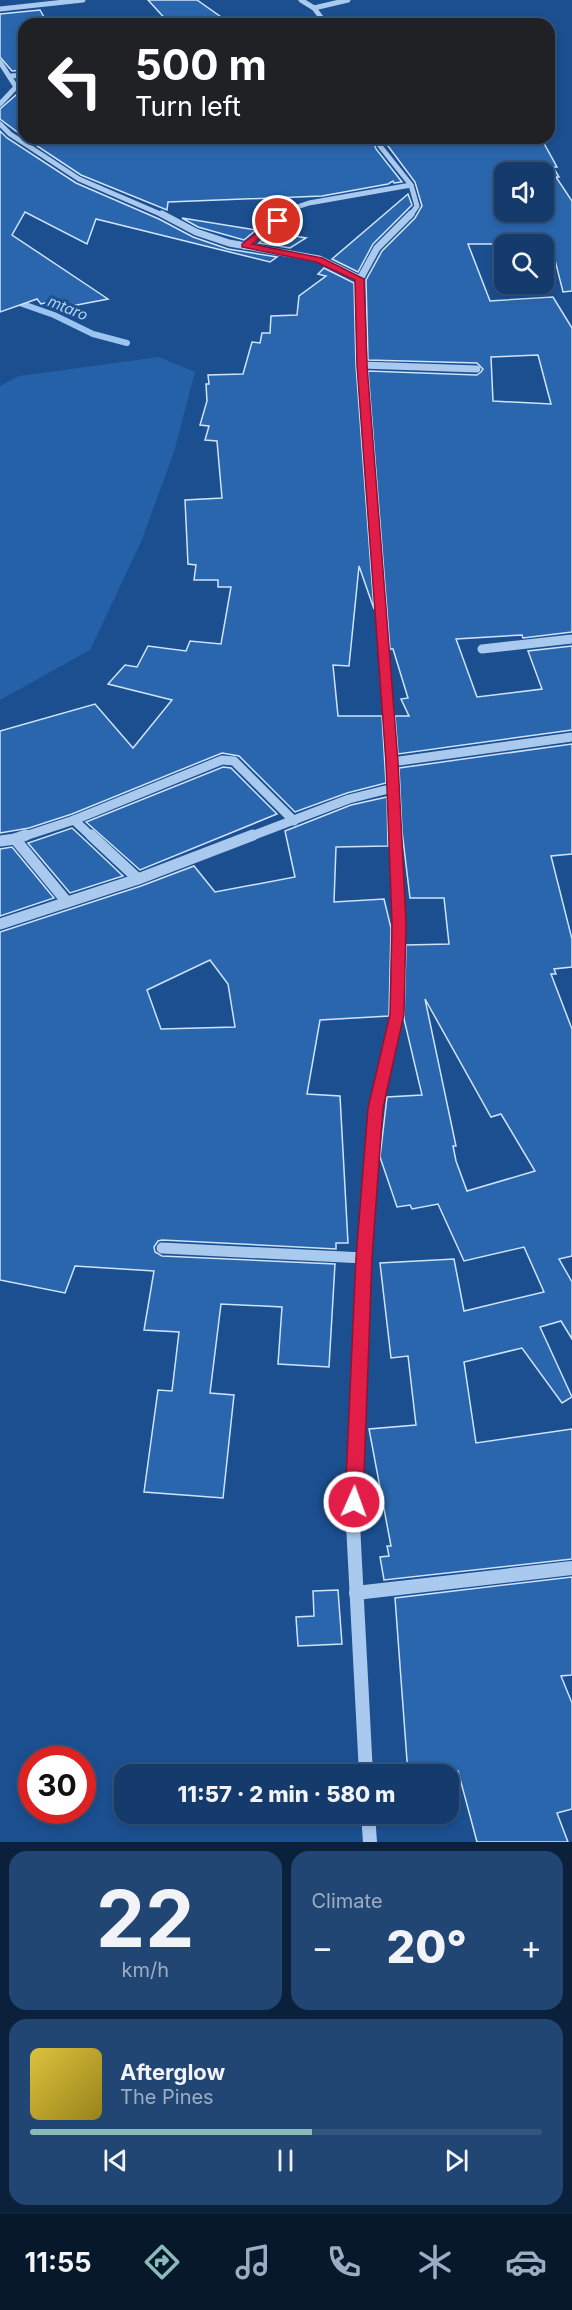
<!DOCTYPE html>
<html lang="en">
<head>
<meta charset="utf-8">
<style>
  :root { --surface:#143b6b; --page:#214673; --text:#f1f3f6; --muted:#9dadc1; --line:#33557e; --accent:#8bbbb9 }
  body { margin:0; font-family:Inter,sans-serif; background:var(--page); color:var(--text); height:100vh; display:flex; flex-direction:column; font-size:22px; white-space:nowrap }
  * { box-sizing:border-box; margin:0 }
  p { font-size:20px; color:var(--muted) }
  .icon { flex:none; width:33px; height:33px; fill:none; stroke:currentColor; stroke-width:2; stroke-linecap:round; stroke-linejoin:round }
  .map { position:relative; height:1842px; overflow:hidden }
  .sheet { display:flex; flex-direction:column; gap:9px; padding:9px; background:#0b203b; flex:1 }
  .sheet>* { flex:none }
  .banner { position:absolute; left:18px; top:18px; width:537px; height:126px; border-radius:18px; box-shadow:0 3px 9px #0003,0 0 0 2px var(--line); background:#202124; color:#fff; overflow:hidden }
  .controls { position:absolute; left:494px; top:162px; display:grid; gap:12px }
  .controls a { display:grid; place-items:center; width:60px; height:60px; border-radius:12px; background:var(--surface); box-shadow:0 3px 9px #0003,0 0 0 2px var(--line); font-size:30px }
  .speed { position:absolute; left:18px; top:1746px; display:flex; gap:12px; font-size:30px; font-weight:700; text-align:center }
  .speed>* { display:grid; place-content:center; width:78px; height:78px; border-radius:50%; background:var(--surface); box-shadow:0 3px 9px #0003,0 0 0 2px var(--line); line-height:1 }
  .speed .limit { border:9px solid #d22; background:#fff; color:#111 }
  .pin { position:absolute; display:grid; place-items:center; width:51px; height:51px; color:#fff; margin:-26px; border:3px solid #fff; border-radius:50%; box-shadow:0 2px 6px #0007 }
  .me { position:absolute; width:66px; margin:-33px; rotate:2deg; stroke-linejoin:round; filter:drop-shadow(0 0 4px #0008) }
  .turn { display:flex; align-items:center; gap:21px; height:126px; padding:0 18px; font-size:27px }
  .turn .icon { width:78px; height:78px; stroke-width:2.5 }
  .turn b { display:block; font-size:42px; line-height:51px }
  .big { font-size:45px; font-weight:800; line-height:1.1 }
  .sheet .widget { flex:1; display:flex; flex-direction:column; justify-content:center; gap:9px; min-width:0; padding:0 21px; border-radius:18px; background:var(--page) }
  .sheet .dial { align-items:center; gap:0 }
  .dial b { font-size:78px; line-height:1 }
  .song { display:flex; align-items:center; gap:18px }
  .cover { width:72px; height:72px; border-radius:9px; background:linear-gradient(135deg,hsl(50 70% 55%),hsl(50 70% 35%)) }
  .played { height:6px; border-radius:3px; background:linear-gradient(90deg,var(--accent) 55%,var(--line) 55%) }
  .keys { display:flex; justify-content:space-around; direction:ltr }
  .heat { display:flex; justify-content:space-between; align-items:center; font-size:33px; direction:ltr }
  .sheet .tiles { flex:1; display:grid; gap:9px; grid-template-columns:1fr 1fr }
  .widget:last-child { grid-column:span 2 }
  .trip { position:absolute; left:114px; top:1764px; width:345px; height:60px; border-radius:18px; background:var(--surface); box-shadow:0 3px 9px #0003,0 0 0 2px var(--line); font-weight:800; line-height:60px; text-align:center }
  .menu { display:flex; height:96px; justify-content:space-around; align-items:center; background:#08182b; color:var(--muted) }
  .menu .icon { width:42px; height:42px }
  .menu .selected { color:var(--accent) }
  .menu b { font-size:27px; color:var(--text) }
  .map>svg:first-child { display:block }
  .green { fill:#2461a8 }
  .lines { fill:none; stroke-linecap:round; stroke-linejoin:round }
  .stream { stroke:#9cc4f0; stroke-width:6 }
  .building { fill:#2a66ad; stroke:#cfe3fa; stroke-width:1.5; fill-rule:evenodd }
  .minor-far4 { stroke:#a9c9ee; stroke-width:5 }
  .minor-far3 { stroke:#a9c9ee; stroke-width:7 }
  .minor-far2 { stroke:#a9c9ee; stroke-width:9 }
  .minor-far1 { stroke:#a9c9ee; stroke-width:11 }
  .minor { stroke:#a9c9ee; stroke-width:14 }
  .route { fill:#e11d48; stroke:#92132f; stroke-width:1.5 }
  .labels { text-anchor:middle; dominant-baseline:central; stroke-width:6; stroke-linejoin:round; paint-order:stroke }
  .far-water-label { font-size:15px; font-style:italic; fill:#b5d3f5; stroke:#1b4f8f }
</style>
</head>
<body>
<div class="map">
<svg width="572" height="1842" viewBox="0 0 572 1842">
  <rect width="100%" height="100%" fill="#1b4f8f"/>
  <polygon class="green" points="159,357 195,372 174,452 141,542 90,650 0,700 0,386 19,376"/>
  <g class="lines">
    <polyline class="stream" points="0,296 54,315 93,334 127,343"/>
  </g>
  <g class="building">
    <polygon points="148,0 197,0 231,24 170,24"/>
    <polygon points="40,10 48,24 24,24 24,70 12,71 0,57 0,14"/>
    <polygon points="16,95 24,109 24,137 0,119 0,109"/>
    <polygon points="0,131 7,138 76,183 159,219 193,237 228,249 277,257 270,262 96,219 87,244 25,212 12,235 108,299 56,309 49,302 41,304 37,299 0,312"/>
    <polygon points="25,138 372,138 376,149 402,182 394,183 393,181 388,184 322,196 168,202 167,210 81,175"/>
    <path d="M382,138H541L557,167H553L559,177H556L572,201V291L563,292L551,244H468L490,301L553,297L572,328V632L523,638L522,635L456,639L477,697L542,689L528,651L572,646V730L398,754L395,716H409L401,699L408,698L393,649H390L368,371L477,375L481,372L483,369L477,363L368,360L366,280L382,251L415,218L422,206L415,182ZM504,172H543V212H504ZM538,355L551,404L493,401L491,357Z"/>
    <polygon points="408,194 412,205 373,244 358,272 332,259"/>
    <polygon points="182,218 256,230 244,240 198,227"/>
    <polygon points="272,232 306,238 290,248 259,243"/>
    <polygon points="324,268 354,283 356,365 374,609 359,566 349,666 333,665 338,716 382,716 386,783 347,793 295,812 239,756 222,753 72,814 29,828 0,833 0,731 95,704 133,748 172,700 108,684 125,665 137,667 148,646 186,651 190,641 221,644 231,587 218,587 218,580 194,580 196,565 188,564 185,500 222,498 217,441 205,440 209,426 200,425 207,401 206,384 209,384 208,375 243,374 252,342 260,343 262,333 270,333 271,316 297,315 299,296 326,276 318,274"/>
    <path d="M572,744V854L551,856L572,939V967L554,969L556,974H551L572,1029V1256L559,1259L572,1282V1339L561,1321L540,1327L572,1397L562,1403L522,1348L464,1362L476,1443L572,1429V1559L384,1580L380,1557L389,1556L387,1546H391L369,1429L416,1425L408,1356L391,1358L380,1263L454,1259L464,1311L544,1292L524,1247L464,1261L438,1204L412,1209L410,1205L397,1207L380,1157L387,1097L422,1095L404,1019L406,945L449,944L444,898H410L402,831L399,768ZM425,999L491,1117L501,1114L535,1171L467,1191L456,1161L453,1146H456Z"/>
    <polygon points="223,767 231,768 277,814 140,870 86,822"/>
    <path d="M387,797L388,846L336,847L334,902L384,899L391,928L389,1016L320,1020L307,1094L340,1096L348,1243H336V1249L162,1240L158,1241L154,1247L155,1252L162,1256L335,1264L329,1367L278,1364L282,1307L221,1304L210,1393L234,1395L223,1498L144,1492L158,1390L172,1391L179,1332L144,1330L154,1271L75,1266L65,1293L0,1280V932L141,886L194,866L215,892L295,877L285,831L351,805ZM210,960L228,984L235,1027L161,1029L147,990Z"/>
    <polygon points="72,828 86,841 123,876 70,893 28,843"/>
    <polygon points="12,847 54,898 0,916 0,849"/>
    <polygon points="572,1577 572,1675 561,1676 572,1703 572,1809 557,1813 568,1842 477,1842 458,1771 408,1774 395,1598"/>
    <polygon points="338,1590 342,1644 298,1646 296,1617 314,1616 313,1591"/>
  </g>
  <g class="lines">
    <g class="minor-far4">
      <polyline points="301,0 314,8 326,24"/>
      <polyline points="314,8 348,0"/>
      <polyline points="0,9 83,0"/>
      <polyline points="0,62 16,87 0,104"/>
      <polyline points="11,76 24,75"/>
      <polyline points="0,124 10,134 79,179 165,216"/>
      <polyline points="377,138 380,146 411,185 417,206 410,216"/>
      <polyline points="284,216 294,208 309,203 411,185"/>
    </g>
    <g class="minor-far3">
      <polyline points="162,214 196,232 229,243 319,259 360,279 362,365 371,489"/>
      <polyline points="245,246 286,214"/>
      <polyline points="360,279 377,248 411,214"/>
      <polyline points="362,365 477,369"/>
    </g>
    <g class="minor-far2">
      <polyline points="371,487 392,762 395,837"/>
      <polyline points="482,649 572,639"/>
      <polyline points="392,762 572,737"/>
      <polyline points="22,837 74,820"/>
      <polyline points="92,837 74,820 222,760 234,761 294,821"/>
      <polyline points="249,837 349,799 393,788"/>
    </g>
    <g class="minor-far1">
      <polyline points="91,835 138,879"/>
      <polyline points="15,839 26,835"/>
      <polyline points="0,841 15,839 67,902"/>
      <polyline points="0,924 138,879 253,835"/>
      <polyline points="162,1248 364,1258"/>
      <polyline points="363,1279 376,1108 397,1014 399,923 395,835"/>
    </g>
    <g class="minor">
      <polyline points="363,1278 353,1524 366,1774"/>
      <polyline points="356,1593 572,1568"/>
      <polyline points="368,1814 370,1842"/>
    </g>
  </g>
  <polygon class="route" points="275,219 282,221 252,244 322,258 364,279 367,365 398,762 406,923 404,1014 383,1108 372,1258 363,1502 360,1507 354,1510 347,1507 345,1502 356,1258 368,1108 390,1014 392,923 386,762 357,365 355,280 316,262 242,247 242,244"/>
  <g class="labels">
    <g class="far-water-label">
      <text transform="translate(68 308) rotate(22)">mtaro</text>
    </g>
  </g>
</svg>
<div class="controls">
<a><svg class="icon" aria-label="sound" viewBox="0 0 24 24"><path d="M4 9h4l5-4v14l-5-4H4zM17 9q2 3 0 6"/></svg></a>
<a><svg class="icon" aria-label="search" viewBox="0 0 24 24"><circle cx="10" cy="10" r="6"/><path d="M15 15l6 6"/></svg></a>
</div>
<div class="speed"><div class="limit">30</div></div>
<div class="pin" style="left:278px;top:221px;background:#d93025"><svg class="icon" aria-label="arrive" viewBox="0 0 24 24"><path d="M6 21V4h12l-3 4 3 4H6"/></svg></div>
<svg class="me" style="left:354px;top:1502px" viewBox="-20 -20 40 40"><circle r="17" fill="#e11d48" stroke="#fff" stroke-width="3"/><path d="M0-11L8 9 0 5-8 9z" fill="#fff"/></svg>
<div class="trip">11:57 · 2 min · 580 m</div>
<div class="banner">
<div class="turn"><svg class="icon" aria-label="left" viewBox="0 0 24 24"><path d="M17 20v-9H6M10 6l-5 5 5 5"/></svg><div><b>500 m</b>Turn left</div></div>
</div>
</div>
<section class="sheet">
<div class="tiles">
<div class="widget dial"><b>22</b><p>km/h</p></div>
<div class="widget"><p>Climate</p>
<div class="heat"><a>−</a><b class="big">20°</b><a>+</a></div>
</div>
<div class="widget">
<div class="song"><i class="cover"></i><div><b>Afterglow</b><p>The Pines</p></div></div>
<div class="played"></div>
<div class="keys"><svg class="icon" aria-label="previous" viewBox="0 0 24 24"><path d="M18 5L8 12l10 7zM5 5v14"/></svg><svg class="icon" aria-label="pause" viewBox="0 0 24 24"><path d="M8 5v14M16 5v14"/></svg><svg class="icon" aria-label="next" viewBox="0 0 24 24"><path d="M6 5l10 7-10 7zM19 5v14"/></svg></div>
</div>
</div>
</section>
<nav class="menu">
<b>11:55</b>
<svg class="icon selected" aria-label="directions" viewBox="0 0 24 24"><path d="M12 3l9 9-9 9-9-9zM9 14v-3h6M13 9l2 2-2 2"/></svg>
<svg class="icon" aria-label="music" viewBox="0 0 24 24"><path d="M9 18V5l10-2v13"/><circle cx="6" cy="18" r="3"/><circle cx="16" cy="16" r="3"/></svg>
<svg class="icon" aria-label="phone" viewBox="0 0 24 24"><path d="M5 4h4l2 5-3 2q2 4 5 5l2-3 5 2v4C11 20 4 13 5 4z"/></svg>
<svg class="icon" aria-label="climate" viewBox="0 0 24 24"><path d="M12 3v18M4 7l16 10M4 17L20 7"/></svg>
<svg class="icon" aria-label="car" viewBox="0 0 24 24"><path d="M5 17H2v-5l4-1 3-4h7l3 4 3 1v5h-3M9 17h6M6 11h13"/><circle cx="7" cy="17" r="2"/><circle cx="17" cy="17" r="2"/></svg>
</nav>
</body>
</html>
